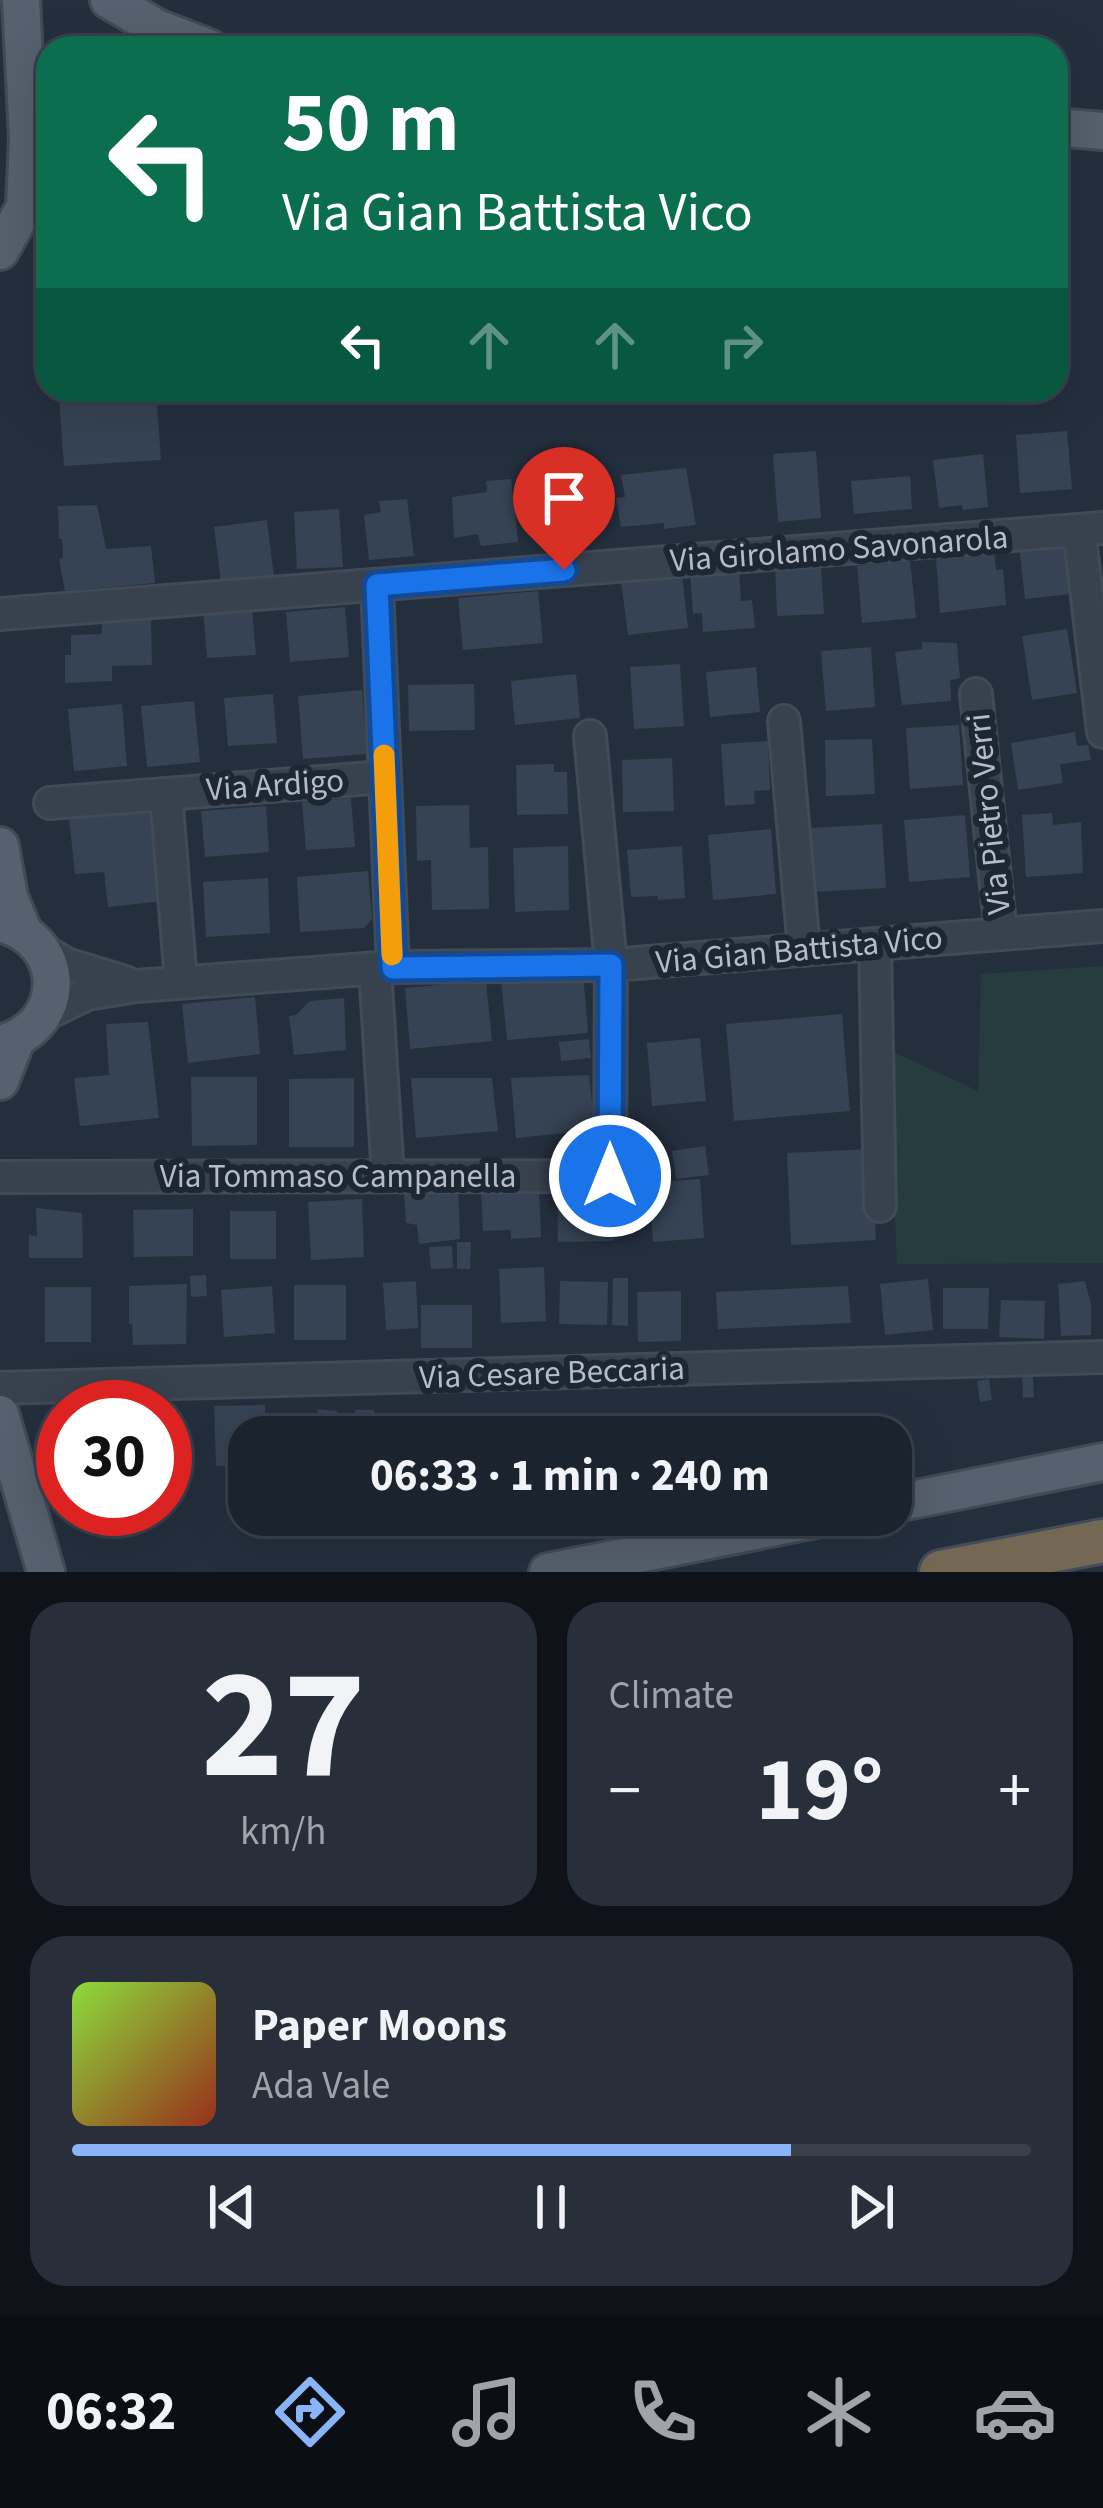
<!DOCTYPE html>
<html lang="en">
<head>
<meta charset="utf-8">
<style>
  :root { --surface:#1b232e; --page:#282f3a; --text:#f1f3f6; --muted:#a0a4aa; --line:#39404a; --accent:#8ab4f8 }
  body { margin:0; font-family:"Source Sans 3",sans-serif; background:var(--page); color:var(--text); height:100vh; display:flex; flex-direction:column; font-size:45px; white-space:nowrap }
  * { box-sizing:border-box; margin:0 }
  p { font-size:39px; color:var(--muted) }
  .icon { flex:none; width:66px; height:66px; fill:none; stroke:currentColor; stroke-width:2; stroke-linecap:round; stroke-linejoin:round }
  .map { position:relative; height:1572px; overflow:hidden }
  .drawer { display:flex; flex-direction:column; gap:30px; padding:30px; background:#0f1319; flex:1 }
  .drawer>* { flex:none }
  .hud { position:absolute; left:36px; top:36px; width:1032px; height:366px; border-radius:36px; box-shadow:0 12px 48px #0002,0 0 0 3px var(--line); background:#0b6e4f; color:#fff; overflow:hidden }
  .speed { position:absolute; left:36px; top:1380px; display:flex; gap:24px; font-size:60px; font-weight:700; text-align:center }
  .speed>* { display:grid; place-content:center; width:156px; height:156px; border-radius:50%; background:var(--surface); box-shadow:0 12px 48px #0002,0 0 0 3px var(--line); line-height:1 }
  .speed .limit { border:18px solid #d22; background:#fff; color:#111 }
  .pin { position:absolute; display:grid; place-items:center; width:102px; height:102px; color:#fff; margin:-123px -51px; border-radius:50% 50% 50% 0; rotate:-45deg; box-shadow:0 0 12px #0007 }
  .pin .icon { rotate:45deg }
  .me { position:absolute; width:132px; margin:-66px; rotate:0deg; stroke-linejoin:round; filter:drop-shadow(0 0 9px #0008) }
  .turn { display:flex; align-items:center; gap:42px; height:252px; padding:0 48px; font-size:54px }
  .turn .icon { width:156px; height:156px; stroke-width:2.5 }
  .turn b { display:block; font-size:84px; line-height:102px }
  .lanes { display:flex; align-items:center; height:114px; padding:0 48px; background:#0003; justify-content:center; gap:60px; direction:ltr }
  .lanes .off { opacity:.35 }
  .big { font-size:90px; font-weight:700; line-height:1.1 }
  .drawer .card { flex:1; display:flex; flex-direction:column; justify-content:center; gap:18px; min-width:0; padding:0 42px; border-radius:36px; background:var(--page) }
  .drawer .dial { align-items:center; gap:0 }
  .dial b { font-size:156px; line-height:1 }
  .song { display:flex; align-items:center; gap:36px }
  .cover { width:144px; height:144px; border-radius:18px; background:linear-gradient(135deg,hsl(90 70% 55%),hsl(10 70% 35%)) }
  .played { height:12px; border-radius:6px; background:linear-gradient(90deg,var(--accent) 75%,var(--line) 75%) }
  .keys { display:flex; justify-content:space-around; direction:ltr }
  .heat { display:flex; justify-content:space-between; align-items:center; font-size:66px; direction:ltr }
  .drawer .tiles { flex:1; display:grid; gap:30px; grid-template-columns:1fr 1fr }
  .card:last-child { grid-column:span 2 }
  .trip { position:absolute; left:228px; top:1416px; width:684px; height:120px; border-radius:36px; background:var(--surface); box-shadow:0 12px 48px #0002,0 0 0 3px var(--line); font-weight:700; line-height:120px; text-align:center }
  .menu { display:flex; height:192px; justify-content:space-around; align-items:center; background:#0b0e12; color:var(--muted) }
  .menu .icon { width:84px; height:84px }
  .menu .on { color:var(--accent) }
  .menu b { font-size:54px; color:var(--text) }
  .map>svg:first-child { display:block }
  .green { fill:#263c3f }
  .building { fill:#364354 }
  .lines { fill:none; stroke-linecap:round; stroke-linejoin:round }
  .minor-casing { stroke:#414a57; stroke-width:36 }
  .major-casing { stroke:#414a57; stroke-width:42 }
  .highway-casing { stroke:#434c59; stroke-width:48 }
  .minor { stroke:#38414e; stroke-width:30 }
  .major { stroke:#56606e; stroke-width:36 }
  .highway { stroke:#746855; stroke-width:42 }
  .route-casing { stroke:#114b97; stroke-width:30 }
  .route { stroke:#1a73e8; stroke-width:21 }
  .slow { stroke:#f59e0b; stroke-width:21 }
  .labels { text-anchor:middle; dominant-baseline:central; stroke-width:12; stroke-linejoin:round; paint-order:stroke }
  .street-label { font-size:33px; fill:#b4bcc9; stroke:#1d2633 }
</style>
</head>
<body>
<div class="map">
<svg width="1103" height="1572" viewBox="0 0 1103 1572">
  <rect width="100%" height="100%" fill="#242f3e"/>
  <polygon class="green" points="1103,966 1103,1263 897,1264 887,1049 978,1091 981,974"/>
  <g class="building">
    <polygon points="156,390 161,460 64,466 59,397"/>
    <polygon points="1067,431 1072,489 1020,493 1016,435"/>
    <polygon points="816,451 821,518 778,522 773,454"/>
    <polygon points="983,454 988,507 963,510 962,505 939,508 933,460"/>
    <polygon points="686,468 696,525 664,529 664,523 621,527 616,498 625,497 621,475"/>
    <polygon points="575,473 579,533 536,536 531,476"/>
    <polygon points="910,476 912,509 854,514 851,481"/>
    <polygon points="511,479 518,542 481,546 478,534 454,538 452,497 487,492 486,481"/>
    <polygon points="407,499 414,556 369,560 364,515 381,512 379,501"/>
    <polygon points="97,505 106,549 151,546 155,583 65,591 59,559 63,558 62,539 59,539 58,506"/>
    <polygon points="339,509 343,567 297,569 294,512"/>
    <polygon points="267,520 274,576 221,583 214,527"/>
    <polygon points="1066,544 1071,594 1025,599 1019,545"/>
    <polygon points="994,552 996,570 1003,569 1006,605 940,613 936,559"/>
    <polygon points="910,560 916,618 862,623 857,566"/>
    <polygon points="821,564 824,614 777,616 775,566"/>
    <polygon points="739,569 741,601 752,600 755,628 703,632 702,613 693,614 690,573"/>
    <polygon points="682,574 688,628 628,635 621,581"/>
    <polygon points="538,591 543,643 463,650 458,598"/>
    <polygon points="252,606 256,655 207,658 203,610"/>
    <polygon points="345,607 349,657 290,662 286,612"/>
    <polygon points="151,619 152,665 112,666 112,681 65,683 65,655 71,655 71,635 102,634 102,620"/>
    <polygon points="1067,629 1077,693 1032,700 1022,636"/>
    <polygon points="922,642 957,643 960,678 950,680 951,701 902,705 895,652 922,649"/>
    <polygon points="871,647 875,707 826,711 821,651"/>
    <polygon points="680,664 684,726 634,729 630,667"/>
    <polygon points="756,667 760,712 710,717 706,672"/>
    <polygon points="576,674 580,718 515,725 511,681"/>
    <polygon points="474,684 475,730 409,731 408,685"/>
    <polygon points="362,690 367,754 303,759 298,696"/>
    <polygon points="273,694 277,743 228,746 224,698"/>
    <polygon points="194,701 200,762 147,767 141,706"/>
    <polygon points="122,704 127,766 74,771 68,709"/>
    <polygon points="959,725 963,785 910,789 906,728"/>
    <polygon points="1075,732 1077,746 1088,745 1091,760 1060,764 1063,783 1018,790 1011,743"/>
    <polygon points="872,739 875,794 826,796 825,740"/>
    <polygon points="768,741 770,790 754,791 755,804 725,806 721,744"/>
    <polygon points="672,758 674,811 623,812 622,760"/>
    <polygon points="554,764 554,772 567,772 568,814 517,815 516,765"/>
    <polygon points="351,798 355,847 306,850 302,802"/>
    <polygon points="469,805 470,848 488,847 489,909 432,910 431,860 417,861 416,806"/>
    <polygon points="266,806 269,852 205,857 201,811"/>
    <polygon points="153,813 163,901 108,907 104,872 75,874 69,818"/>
    <polygon points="1052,813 1053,825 1081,822 1083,873 1026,877 1022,815"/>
    <polygon points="965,815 970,877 909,882 904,820"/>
    <polygon points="882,824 886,888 813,892 809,828"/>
    <polygon points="771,829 776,894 713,900 708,835"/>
    <polygon points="568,846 569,910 515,912 513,848"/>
    <polygon points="682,846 685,898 658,900 658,896 631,897 627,850"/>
    <polygon points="368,871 372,919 364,928 300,932 297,877"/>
    <polygon points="268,878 270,933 206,937 203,882"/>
    <polygon points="583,973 588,1033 507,1040 501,980"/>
    <polygon points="486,981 492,1041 410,1049 405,988"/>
    <polygon points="255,997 260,1054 188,1063 182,1004"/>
    <polygon points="344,998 346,1050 294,1055 289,1016 296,1015 310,1001"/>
    <polygon points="842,1014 850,1111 734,1121 726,1024"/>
    <polygon points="148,1022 159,1118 80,1126 74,1078 109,1075 106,1024"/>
    <polygon points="700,1038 706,1101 652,1106 647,1043"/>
    <polygon points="589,1039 591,1058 561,1061 559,1042"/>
    <polygon points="589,1075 595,1130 516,1138 511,1078"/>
    <polygon points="191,1077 257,1077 257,1145 192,1146"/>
    <polygon points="354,1078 354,1147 289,1147 289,1079"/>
    <polygon points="411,1078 492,1078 498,1131 416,1138"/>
    <polygon points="705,1146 709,1175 676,1179 672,1151"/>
    <polygon points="872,1149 876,1240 791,1245 787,1153"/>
    <polygon points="700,1179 704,1238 653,1242 649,1183"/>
    <polygon points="458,1186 460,1239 419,1244 417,1225 406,1223 404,1191"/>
    <polygon points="613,1189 614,1241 558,1242 557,1190"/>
    <polygon points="539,1190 541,1237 511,1239 511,1230 483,1231 481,1193"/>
    <polygon points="362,1199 364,1257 311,1260 308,1202"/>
    <polygon points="36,1208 82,1213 83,1258 29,1258 29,1235 37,1236"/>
    <polygon points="193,1209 193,1256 134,1257 133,1210"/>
    <rect x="230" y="1211" width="46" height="48"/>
    <polygon points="457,1242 471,1242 470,1269 457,1269"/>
    <polygon points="452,1246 453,1268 431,1269 429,1247"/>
    <polygon points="544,1267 546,1321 501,1323 499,1269"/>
    <polygon points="206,1275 207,1296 191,1297 190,1276"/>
    <polygon points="613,1278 628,1278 628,1326 612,1325"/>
    <polygon points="928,1279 933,1330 885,1335 880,1284"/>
    <polygon points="416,1281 418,1328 386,1330 383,1283"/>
    <polygon points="560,1281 608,1282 607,1325 559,1324"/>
    <polygon points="1085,1281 1091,1305 1091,1335 1061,1336 1058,1284"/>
    <polygon points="187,1284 186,1344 133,1345 132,1324 129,1324 129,1286"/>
    <rect x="294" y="1285" width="52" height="55"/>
    <polygon points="272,1286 275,1333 224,1337 221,1290"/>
    <polygon points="848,1286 851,1323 718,1329 716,1292"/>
    <rect x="45" y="1287" width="46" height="55"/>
    <polygon points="943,1288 989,1288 988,1329 943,1329"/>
    <polygon points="681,1291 681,1341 638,1342 637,1292"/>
    <polygon points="1001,1300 1045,1301 1044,1339 999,1337"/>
    <rect x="421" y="1305" width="51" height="43"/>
    <polygon points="1022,1377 1033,1377 1034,1397 1023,1398"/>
    <polygon points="989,1379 992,1400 980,1402 977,1381"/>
    <polygon points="169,1392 168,1407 72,1407 71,1398"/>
    <polygon points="265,1405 265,1437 249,1437 249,1465 216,1466 214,1406"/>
    <polygon points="317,1409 337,1411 341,1430 358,1425 355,1410 374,1410 379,1437 320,1437"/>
    <rect x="255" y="1515" width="52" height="14"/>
  </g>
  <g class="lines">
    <defs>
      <g id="minor">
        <polyline points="1079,530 1103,732"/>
        <polyline points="377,585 393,967"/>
        <polyline points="0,614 1103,528"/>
        <polyline points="976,694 1001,934"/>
        <polyline points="784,721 804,950"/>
        <polyline points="166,794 181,982"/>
        <polyline points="50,803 385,777"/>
        <polyline points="875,944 880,1206"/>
        <polyline points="43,950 66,964 125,982"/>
        <polyline points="375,969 388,1176"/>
        <polyline points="44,1015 87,994 136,986 393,967 611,965 1103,926"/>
        <polyline points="0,1177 610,1176 611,965 590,736"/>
        <polyline points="0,1388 1103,1357"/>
      </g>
      <g id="major">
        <polyline points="109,0 157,28 209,48"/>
        <polyline points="1056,127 1103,131"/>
        <polyline points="0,251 25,207 28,138 21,0"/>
        <polyline points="0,846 9,897 23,931"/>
        <path d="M0,923C69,941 69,1026 0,1044"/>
        <polyline points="0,1081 16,1040"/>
        <polyline points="0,1414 46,1572"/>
        <polyline points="891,1504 1103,1462"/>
        <polyline points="548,1572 836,1515"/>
      </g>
      <polyline id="highway" points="941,1572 1103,1541"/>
    </defs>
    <use href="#minor" class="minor-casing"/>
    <use href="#major" class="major-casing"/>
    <use href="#highway" class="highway-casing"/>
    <use href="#minor" class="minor"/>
    <use href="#major" class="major"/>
    <use href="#highway" class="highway"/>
  </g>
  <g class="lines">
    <defs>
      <polyline id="route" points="564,570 377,585 393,968 611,965 610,1176"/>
    </defs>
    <use href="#route" class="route-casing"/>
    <use href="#route" class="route"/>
    <polyline class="slow" points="384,755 392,955"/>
  </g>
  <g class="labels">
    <g class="street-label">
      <text transform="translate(839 549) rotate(-4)">Via Girolamo Savonarola</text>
      <text transform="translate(275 785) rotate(-4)">Via Ardigo</text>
      <text transform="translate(989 814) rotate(-96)">Via Pietro Verri</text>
      <text transform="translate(799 950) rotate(-5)">Via Gian Battista Vico</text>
      <text x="338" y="1176">Via Tommaso Campanella</text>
      <text transform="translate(552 1373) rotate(-2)">Via Cesare Beccaria</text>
    </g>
  </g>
</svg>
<div class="speed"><div class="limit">30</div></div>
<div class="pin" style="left:564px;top:570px;background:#d93025"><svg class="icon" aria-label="arrive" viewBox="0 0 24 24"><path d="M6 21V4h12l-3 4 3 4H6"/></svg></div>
<svg class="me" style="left:610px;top:1176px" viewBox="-20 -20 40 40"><circle r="17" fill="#1a73e8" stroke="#fff" stroke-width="3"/><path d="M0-11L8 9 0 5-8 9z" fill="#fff"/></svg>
<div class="trip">06:33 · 1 min · 240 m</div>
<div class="hud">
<div class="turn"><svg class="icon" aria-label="left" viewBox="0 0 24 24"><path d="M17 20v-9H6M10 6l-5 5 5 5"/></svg><div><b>50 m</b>Via Gian Battista Vico</div></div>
<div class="lanes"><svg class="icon" aria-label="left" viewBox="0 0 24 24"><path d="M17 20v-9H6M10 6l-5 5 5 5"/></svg><svg class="icon off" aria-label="ahead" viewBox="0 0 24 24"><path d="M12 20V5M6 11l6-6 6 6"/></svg><svg class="icon off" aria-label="ahead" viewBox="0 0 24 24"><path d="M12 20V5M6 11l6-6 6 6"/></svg><svg class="icon off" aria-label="right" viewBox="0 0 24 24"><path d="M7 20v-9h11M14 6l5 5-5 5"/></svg></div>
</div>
</div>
<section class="drawer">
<div class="tiles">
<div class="card dial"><b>27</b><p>km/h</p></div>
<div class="card"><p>Climate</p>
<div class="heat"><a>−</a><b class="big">19°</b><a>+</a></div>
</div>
<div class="card">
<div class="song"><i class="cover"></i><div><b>Paper Moons</b><p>Ada Vale</p></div></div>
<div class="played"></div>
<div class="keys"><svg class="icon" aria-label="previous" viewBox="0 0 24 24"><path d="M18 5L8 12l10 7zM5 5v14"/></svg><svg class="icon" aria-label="pause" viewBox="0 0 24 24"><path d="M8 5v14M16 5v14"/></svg><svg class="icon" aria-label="next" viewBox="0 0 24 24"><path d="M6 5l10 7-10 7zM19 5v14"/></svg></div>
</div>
</div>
</section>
<nav class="menu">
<b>06:32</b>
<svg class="icon on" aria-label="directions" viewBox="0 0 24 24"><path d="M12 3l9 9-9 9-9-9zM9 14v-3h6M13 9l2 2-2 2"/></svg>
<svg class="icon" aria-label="music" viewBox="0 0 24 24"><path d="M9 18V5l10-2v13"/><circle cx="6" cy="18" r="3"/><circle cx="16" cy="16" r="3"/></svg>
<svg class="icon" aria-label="phone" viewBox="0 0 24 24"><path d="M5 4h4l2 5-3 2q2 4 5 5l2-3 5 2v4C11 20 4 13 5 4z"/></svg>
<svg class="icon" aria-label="climate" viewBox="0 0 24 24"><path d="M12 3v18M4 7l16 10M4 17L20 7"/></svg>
<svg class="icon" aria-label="car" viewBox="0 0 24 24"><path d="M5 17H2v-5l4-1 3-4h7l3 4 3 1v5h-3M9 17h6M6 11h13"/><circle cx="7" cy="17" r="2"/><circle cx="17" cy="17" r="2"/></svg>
</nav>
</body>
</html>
